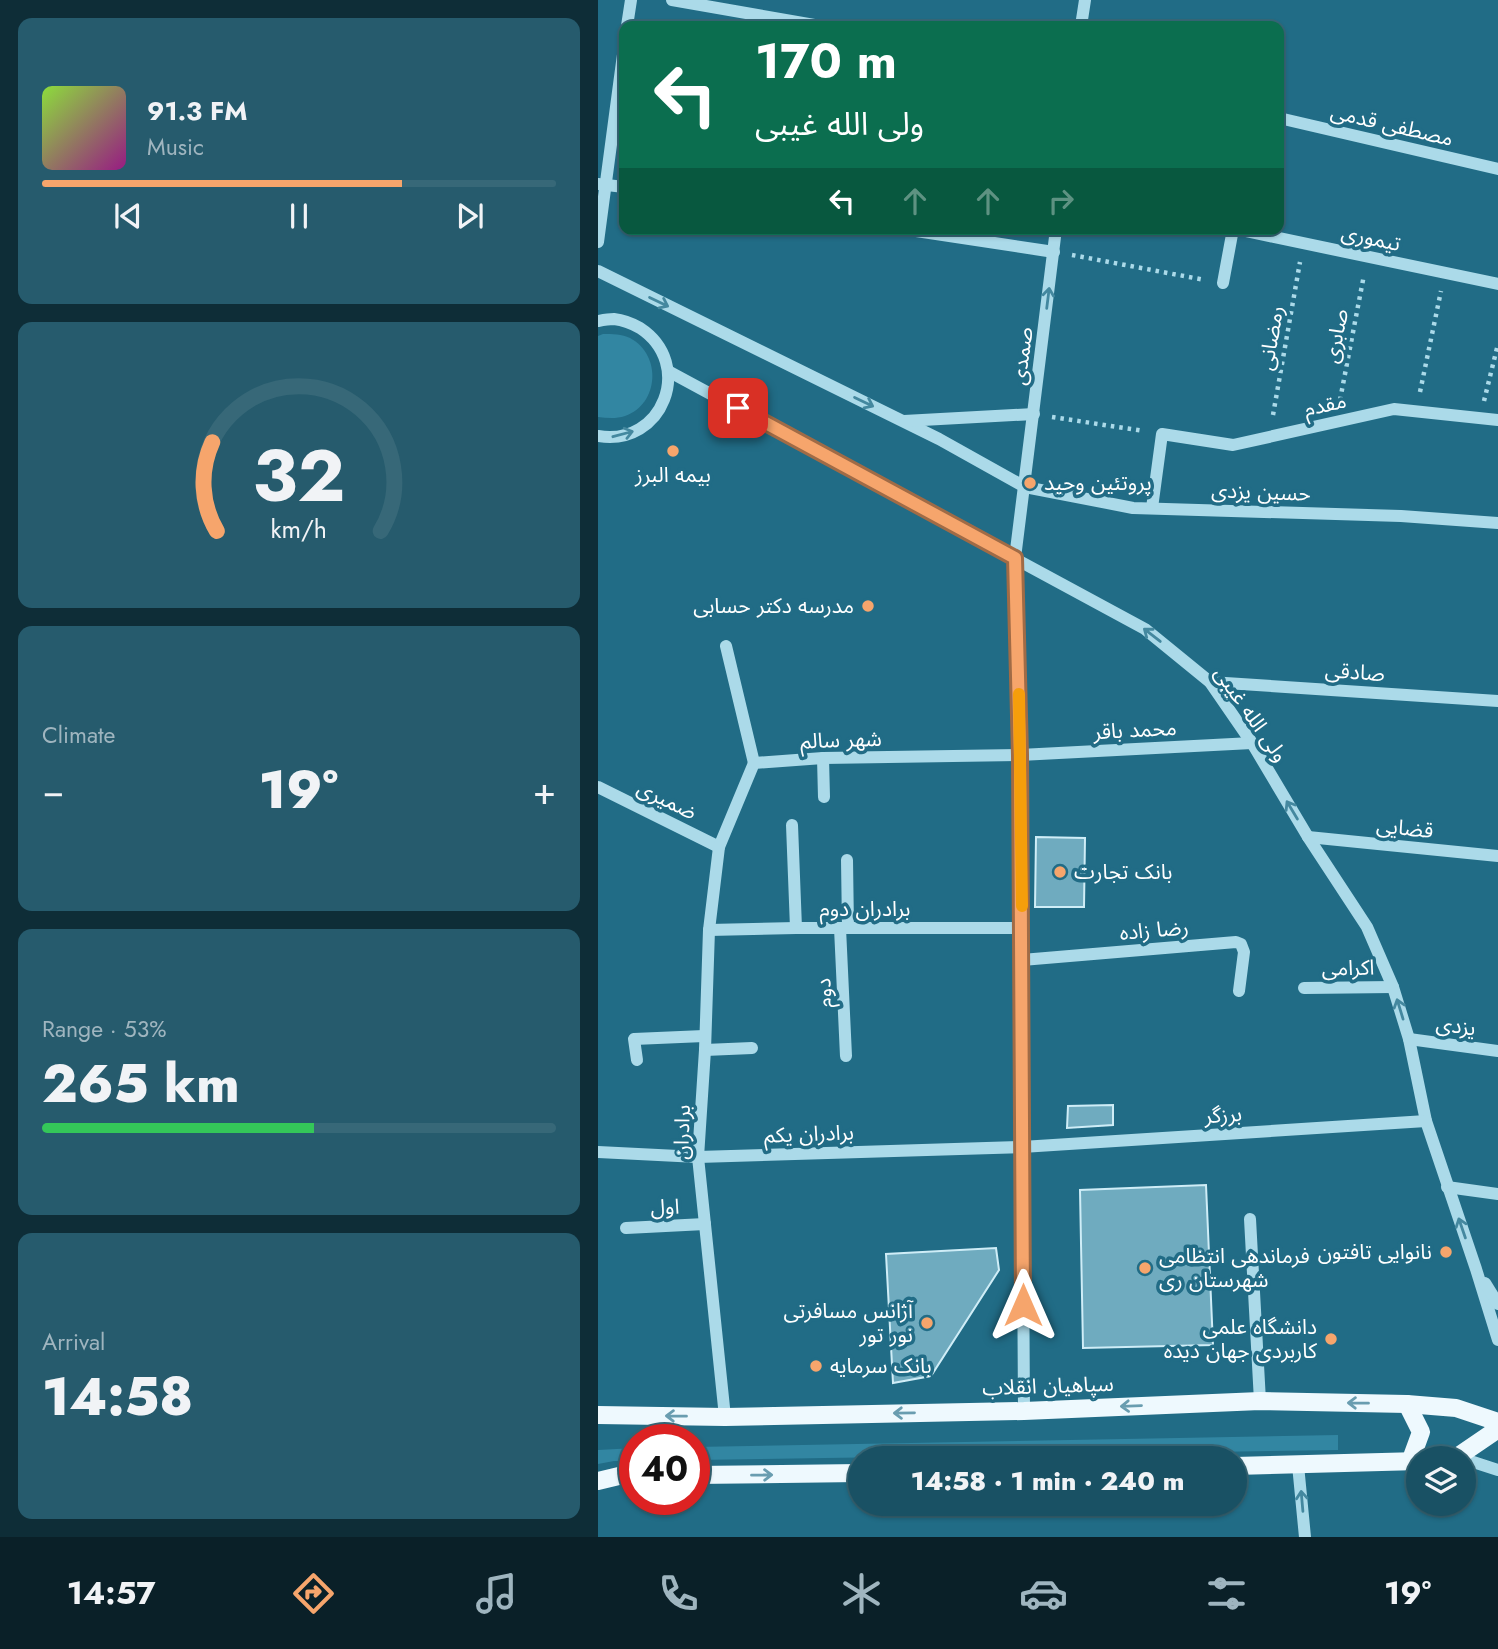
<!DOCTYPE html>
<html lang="en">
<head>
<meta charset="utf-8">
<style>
  :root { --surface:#195164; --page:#265b6d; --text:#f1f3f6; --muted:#9fb5bf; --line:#376878; --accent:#f6a56c }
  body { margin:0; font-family:Jost,"Noto Sans Arabic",sans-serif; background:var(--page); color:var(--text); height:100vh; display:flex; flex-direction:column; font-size:26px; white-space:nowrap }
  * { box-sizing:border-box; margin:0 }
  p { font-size:23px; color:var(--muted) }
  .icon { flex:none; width:38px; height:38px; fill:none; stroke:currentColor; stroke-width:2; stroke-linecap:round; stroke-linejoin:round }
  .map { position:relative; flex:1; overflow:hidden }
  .panel { display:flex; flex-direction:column; gap:18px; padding:18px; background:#0e2d37; width:598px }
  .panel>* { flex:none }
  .banner { position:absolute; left:21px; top:21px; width:665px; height:214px; border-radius:14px; box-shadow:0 2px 5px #0004,0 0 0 2px var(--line); background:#0b6e4f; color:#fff; overflow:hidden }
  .tools { position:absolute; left:808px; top:1446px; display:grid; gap:14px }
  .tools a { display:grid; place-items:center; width:70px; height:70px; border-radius:50%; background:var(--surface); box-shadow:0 2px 5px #0004,0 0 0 2px var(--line); font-size:35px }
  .speed { position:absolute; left:21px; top:1424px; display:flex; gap:14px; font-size:35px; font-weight:700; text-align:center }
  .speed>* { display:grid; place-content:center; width:91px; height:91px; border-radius:50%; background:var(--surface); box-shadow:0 2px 5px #0004,0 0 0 2px var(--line); line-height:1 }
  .speed .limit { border:10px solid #d22; background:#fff; color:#111 }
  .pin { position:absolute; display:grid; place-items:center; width:60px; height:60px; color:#fff; margin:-30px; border-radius:14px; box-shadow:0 4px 10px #0006 }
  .me { position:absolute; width:77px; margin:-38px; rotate:0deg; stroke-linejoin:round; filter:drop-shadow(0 0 5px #0008) }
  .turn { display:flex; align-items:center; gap:24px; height:147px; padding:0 21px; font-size:32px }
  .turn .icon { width:91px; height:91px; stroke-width:2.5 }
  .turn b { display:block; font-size:49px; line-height:60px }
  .lanes { display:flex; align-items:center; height:66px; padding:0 21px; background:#0003; justify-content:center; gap:35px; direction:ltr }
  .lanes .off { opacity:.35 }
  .big { font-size:52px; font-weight:800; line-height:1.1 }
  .panel .widget { flex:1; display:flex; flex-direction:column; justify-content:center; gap:10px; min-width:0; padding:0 24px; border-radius:14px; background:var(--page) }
  .panel .dial { align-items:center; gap:0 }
  .dial svg { height:182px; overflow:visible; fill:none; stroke:var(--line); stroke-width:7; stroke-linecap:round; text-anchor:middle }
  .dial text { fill:var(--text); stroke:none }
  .song { display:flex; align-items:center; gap:21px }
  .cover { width:84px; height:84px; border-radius:10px; background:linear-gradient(135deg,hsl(90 70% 55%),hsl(310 70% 35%)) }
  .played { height:7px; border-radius:4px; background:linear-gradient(90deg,var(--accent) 70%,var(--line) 70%) }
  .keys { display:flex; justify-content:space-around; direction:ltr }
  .heat { display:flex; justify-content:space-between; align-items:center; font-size:38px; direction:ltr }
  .charge { height:10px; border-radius:5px; background:linear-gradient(90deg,#34c759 53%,var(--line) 0) }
  .trip { position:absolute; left:250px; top:1446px; width:399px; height:70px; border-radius:35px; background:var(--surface); box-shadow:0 2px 5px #0004,0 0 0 2px var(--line); font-weight:800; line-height:70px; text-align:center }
  .tabs { display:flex; height:112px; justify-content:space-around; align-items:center; background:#0a2028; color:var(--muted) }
  .tabs .icon { width:49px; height:49px }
  .tabs .active { color:var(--accent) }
  .tabs b { font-size:32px; color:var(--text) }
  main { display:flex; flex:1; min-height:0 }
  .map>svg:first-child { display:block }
  .green { fill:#3286a2 }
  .building { fill:#6fabbf; stroke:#cfedf7; stroke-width:2 }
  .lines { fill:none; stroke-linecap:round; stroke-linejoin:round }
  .path { stroke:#abdae9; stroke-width:4.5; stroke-dasharray:3.5 5; stroke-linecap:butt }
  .minor { stroke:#abdae9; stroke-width:12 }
  .major { stroke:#eef9fe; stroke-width:18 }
  .oneway { stroke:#44889f }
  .oneway2 { stroke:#699db0 }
  .route-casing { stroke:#a06b46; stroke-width:18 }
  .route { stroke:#f6a56c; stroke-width:12 }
  .slow { stroke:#f59e0b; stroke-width:12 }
  .poi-dot { fill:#f6a56c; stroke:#216c86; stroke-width:2.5 }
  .labels { text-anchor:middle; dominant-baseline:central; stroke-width:7; stroke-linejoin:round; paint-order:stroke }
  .street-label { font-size:21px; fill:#fff; stroke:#216c86 }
  .poi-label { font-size:21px; fill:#fff; stroke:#216c86; text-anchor:start }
</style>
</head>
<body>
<main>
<section class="panel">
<div class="widget">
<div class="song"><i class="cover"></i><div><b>91.3 FM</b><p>Music</p></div></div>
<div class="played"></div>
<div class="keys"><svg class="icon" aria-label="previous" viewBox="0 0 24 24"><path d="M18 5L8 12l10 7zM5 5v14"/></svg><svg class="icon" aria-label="pause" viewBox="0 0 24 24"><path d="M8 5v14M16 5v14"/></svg><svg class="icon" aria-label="next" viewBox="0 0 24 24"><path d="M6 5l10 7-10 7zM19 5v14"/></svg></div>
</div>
<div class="widget dial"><svg viewBox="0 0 100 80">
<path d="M14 69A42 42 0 1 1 86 69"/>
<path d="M14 69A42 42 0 0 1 12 30" stroke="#f6a56c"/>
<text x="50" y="56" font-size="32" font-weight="700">32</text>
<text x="50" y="72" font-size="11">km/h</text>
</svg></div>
<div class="widget"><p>Climate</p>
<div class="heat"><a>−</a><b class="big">19°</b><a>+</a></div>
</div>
<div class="widget"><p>Range · 53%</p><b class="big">265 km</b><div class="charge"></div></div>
<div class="widget"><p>Arrival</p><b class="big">14:58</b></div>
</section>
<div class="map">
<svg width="900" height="1537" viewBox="0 0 900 1537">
  <rect width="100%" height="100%" fill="#216c86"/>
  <g class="green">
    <path d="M5,334C14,334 24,334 32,338C64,355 61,404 27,416C18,419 9,418 0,417V336Z"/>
    <polygon points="740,1435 740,1450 96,1460 96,1447"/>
    <polygon points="37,1448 37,1461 16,1461 0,1464 0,1450"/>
  </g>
  <g class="building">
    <polygon points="438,837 487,838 486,907 437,907"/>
    <polygon points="515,1105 515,1125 469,1128 470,1106"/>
    <polygon points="608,1185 615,1345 485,1348 482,1190"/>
    <polygon points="398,1248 401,1270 333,1376 295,1383 288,1254"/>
  </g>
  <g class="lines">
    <g class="path">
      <polyline points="474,255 607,280"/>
      <polyline points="822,392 843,291"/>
      <polyline points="742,400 766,275"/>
      <polyline points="886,401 900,344"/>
      <polyline points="675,415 702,262"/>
      <polyline points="454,417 546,431"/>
    </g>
    <g class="minor">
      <polyline points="74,0 222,26"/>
      <polyline points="29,26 33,0"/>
      <polyline points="483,26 487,0"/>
      <polyline points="681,118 900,169"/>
      <polyline points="0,184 26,187"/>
      <polyline points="305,229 456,252"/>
      <polyline points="638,229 900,284"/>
      <polyline points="0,242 26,47"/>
      <polyline points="0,271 341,439 427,487 535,508 803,516 900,523"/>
      <polyline points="625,283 635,229"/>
      <path d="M0,321C5,320 11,319 16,319C25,320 35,324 42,328C97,364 65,447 0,436"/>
      <polyline points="70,371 547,629 612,682 654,743 710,837 769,927 795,987 811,1039 828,1121 878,1269 900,1340"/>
      <polyline points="306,421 436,414"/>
      <polyline points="554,508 564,434 635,445 796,409 900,420"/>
      <polyline points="128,646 156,763"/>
      <polyline points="612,682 900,701"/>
      <polyline points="225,758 226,797"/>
      <polyline points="0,787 121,847"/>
      <polyline points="194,825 198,928"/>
      <polyline points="710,837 900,856"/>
      <polyline points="249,860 250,928"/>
      <polyline points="242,928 248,1056"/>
      <polyline points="111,930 198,928 424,928"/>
      <polyline points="424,960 638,942 643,944 646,952 641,991"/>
      <polyline points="706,988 795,987"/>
      <polyline points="811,1039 900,1051"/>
      <polyline points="107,1050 154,1048"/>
      <polyline points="39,1060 36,1039 106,1036"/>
      <polyline points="0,1152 100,1157 424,1147 828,1121"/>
      <polyline points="849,1187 900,1194"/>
      <polyline points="652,1219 662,1401"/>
      <polyline points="28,1228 107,1224"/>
      <polyline points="887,1283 900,1304"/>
      <polyline points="426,1411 422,755 417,558 458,229"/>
      <polyline points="127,1417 100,1157 107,1050 111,930 121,847 156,763 225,758 422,755 654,743"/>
      <polyline points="866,1459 900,1470"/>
      <polyline points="700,1465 707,1537"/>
    </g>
    <g class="major">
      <polyline points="809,1404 823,1432 812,1462"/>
      <polyline points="0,1415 127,1417 426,1411 662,1401 809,1404 858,1408 900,1422"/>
      <polyline points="852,1458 859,1457 900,1429"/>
      <polyline points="637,1466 821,1461"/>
      <polyline points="96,1475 262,1473"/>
      <polyline points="0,1481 25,1475 37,1475"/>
    </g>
  </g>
  <defs><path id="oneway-shaft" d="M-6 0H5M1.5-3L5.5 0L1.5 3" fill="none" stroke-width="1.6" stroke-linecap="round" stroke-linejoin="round" transform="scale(1.75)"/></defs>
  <g class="oneway">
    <use href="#oneway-shaft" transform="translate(450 298) rotate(-83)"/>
    <use href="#oneway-shaft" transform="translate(61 302) rotate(26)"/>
    <use href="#oneway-shaft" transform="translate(266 402) rotate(26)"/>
    <use href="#oneway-shaft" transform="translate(25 434) rotate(-15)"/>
    <use href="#oneway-shaft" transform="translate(554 635) rotate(-142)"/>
    <use href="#oneway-shaft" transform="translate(694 810) rotate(-121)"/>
    <use href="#oneway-shaft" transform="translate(802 1009) rotate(-107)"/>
    <use href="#oneway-shaft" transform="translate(864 1228) rotate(-109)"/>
    <use href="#oneway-shaft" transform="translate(704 1501) rotate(-95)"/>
  </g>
  <g class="oneway2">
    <use href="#oneway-shaft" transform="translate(760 1403) rotate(-179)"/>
    <use href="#oneway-shaft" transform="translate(533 1406) rotate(178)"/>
    <use href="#oneway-shaft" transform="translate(306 1413) rotate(179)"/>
    <use href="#oneway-shaft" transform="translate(78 1416) rotate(-179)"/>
    <use href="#oneway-shaft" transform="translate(164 1475) rotate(-1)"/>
  </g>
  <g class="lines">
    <defs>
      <polyline id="route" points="140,408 417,558 422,755 425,1305"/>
    </defs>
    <use href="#route" class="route-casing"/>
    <use href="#route" class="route"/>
    <polyline class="slow" points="421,694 424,906"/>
  </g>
  <g class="poi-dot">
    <circle cx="75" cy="451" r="7"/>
    <circle cx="432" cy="483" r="7"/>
    <circle cx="270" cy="606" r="7"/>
    <circle cx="462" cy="872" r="7"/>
    <circle cx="848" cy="1252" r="7"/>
    <circle cx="547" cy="1268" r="7"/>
    <circle cx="329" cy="1323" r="7"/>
    <circle cx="733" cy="1339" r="7"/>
    <circle cx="218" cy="1366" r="7"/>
  </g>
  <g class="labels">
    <g class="street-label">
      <text transform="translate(794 125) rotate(13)">مصطفی قدمی</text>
      <text transform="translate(773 238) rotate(12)">تیموری</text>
      <text transform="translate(738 336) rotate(-79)">صابری</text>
      <text transform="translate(673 338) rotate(-80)">رمضانی</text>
      <text transform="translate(424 356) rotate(-83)">صمدی</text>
      <text transform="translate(727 405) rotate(-13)">مقدم</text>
      <text transform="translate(663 492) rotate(2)">حسین یزدی</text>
      <text transform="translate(757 672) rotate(4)">صادقی</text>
      <text transform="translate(653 714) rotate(55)">ولی الله غیبی</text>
      <text transform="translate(537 730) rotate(-3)">محمد باقر</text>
      <text transform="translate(243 740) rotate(-2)">شهر سالم</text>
      <text transform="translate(69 800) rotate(26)">ضمیری</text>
      <text transform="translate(807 828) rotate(6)">قضایی</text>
      <text x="267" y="909">برادران دوم</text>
      <text transform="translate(556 930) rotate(-5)">رضا زاده</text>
      <text transform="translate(750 968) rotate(-1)">اکرامی</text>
      <text transform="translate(226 993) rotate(-93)">دوم</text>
      <text transform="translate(858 1026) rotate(8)">یزدی</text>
      <text transform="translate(625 1115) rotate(-4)">برزگر</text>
      <text transform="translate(84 1132) rotate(-88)">برادران</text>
      <text transform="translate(211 1134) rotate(-2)">برادران یکم</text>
      <text transform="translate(67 1207) rotate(-2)">اول</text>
      <text transform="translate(450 1386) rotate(-2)">سپاهیان انقلاب</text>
    </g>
    <g class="poi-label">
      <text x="75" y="475" text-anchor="middle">بیمه البرز</text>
      <text x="446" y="483">پروتئین وحید</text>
      <text x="256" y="606" text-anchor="end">مدرسه دکتر حسابی</text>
      <text x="476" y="872">بانک تجارت</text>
      <text x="834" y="1252" text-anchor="end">نانوایی تافتون</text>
      <text x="561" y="1256">فرماندهی انتظامی<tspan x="561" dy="24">شهرستان ری</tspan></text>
      <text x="315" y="1311" text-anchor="end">آژانس مسافرتی<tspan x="315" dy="24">نور تور</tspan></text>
      <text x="719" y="1327" text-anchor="end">دانشگاه علمی<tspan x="719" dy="24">کاربردی جهان دیده</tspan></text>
      <text x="232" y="1366">بانک سرمایه</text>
    </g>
  </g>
</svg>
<div class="tools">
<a><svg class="icon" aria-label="layers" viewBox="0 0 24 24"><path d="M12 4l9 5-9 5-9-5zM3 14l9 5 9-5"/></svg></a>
</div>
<div class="speed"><div class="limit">40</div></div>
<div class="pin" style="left:140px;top:408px;background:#d93025"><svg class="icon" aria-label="arrive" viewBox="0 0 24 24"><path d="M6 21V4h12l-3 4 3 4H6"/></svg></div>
<svg class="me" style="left:425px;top:1305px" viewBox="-20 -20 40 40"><path d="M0-17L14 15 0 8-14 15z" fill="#f6a56c" stroke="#fff" stroke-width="4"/></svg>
<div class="trip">14:58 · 1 min · 240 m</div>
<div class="banner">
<div class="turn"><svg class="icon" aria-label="left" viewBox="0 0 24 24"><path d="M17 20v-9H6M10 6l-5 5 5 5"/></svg><div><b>170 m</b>ولی الله غیبی</div></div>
<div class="lanes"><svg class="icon" aria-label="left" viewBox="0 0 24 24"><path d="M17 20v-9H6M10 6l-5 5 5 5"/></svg><svg class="icon off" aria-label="ahead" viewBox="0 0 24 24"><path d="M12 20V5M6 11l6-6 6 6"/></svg><svg class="icon off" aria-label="ahead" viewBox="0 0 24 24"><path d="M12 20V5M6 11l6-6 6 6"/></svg><svg class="icon off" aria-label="right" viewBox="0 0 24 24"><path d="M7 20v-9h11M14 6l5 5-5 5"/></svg></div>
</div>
</div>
</main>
<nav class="tabs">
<b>14:57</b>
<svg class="icon active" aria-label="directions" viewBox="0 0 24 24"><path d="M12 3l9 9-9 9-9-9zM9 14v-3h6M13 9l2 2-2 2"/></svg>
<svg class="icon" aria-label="music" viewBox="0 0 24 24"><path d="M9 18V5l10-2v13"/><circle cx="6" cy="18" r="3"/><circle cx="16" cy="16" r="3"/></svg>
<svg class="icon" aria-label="phone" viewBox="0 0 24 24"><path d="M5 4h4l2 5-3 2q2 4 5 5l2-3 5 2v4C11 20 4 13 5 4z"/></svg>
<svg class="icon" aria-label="climate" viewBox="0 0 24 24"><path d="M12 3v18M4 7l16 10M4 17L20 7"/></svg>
<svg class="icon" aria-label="car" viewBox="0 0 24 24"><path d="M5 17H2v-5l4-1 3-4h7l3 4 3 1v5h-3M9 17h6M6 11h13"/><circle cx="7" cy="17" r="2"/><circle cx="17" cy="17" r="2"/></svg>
<svg class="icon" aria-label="filters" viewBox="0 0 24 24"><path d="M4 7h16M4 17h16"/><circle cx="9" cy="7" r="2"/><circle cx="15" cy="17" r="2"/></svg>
<b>19°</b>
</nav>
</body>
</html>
